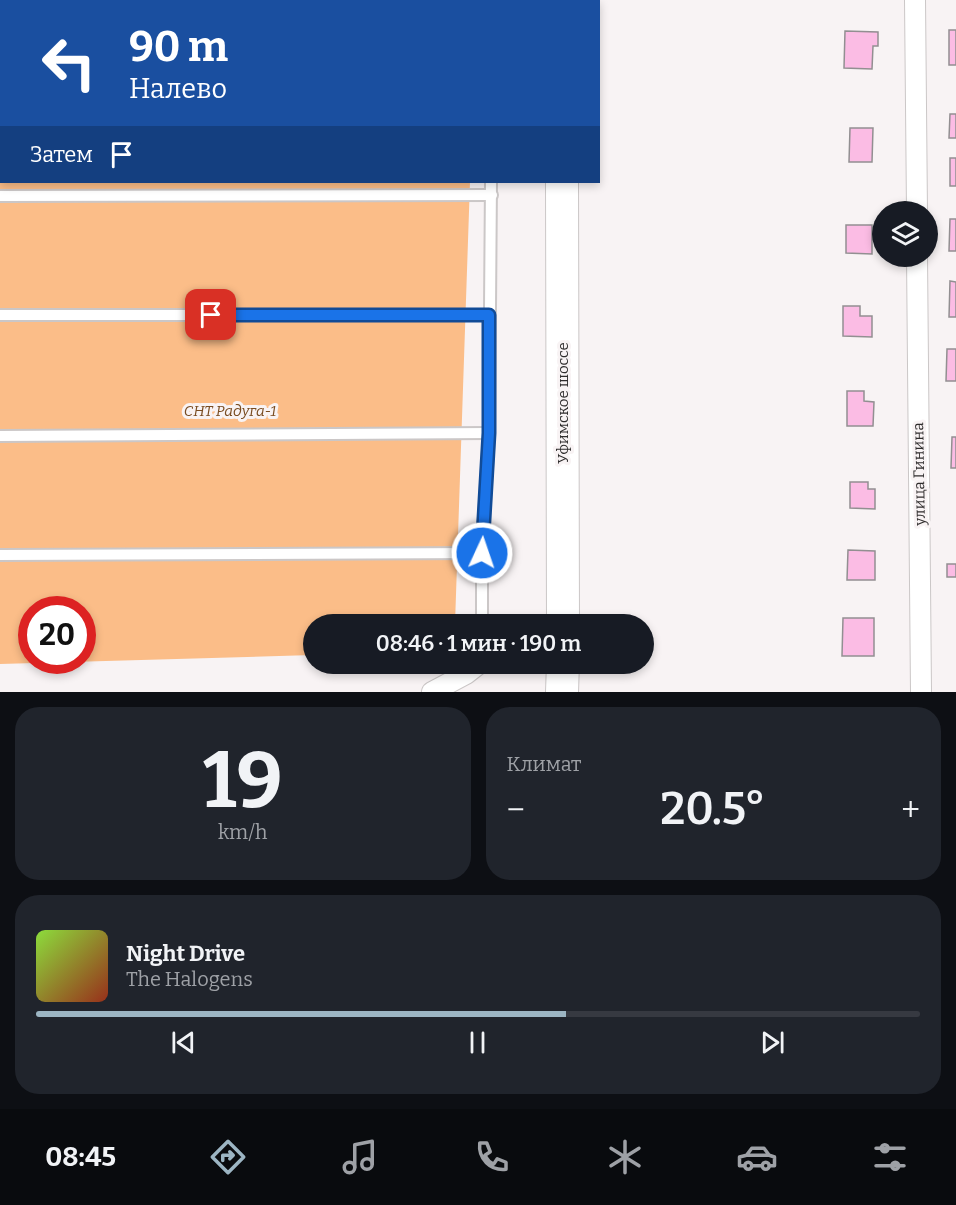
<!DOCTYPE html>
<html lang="ru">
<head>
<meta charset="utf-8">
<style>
  :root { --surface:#171b24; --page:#20242c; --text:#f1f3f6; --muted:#9ea1a6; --line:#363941; --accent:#9cb5c3 }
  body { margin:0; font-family:Bitter,serif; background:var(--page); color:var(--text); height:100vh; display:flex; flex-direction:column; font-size:22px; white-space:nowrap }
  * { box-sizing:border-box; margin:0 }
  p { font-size:20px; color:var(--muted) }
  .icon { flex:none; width:33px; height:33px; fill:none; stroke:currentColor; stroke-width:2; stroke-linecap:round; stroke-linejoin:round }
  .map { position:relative; height:692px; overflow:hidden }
  .drawer { display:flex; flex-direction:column; gap:15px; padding:15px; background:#0d0f14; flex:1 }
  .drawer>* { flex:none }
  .banner { position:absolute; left:0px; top:0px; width:600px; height:183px; box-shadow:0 3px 9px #0003; background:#1a4fa0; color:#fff; overflow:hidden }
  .buttons { position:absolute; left:872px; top:201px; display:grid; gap:12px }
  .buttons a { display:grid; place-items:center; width:66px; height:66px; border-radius:50%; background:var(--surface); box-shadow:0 3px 9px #0003; font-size:30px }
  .speed { position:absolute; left:18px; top:596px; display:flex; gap:12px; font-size:30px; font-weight:700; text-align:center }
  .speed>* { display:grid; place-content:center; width:78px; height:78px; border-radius:50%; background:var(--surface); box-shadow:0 3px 9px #0003; line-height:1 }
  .speed .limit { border:9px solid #d22; background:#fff; color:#111 }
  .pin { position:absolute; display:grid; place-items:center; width:51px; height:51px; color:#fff; margin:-26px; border-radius:12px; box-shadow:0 3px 9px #0006 }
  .me { position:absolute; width:66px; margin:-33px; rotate:3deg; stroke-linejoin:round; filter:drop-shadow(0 0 4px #0008) }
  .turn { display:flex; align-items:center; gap:21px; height:126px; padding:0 30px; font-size:27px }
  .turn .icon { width:78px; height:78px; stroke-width:2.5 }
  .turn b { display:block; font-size:42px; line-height:51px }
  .then { display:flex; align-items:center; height:57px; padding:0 30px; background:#0003; gap:12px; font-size:22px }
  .big { font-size:45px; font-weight:600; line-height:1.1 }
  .drawer .widget { flex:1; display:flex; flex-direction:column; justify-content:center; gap:9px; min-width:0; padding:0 21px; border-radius:24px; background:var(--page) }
  .drawer .dial { align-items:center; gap:0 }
  .dial b { font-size:78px; line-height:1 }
  .song { display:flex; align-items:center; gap:18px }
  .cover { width:72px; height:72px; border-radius:9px; background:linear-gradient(135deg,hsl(90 70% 55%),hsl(10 70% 35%)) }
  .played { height:6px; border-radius:3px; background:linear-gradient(90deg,var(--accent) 60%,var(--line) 60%) }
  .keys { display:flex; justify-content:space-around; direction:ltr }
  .heat { display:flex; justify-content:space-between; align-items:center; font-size:33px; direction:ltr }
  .drawer .tiles { flex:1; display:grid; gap:15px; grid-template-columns:1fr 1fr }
  .widget:last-child { grid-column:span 2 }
  .trip { position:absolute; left:303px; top:614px; width:351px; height:60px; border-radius:30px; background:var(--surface); box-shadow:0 3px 9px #0003; font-weight:600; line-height:60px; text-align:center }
  .tabs { display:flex; height:96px; justify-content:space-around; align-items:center; background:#090b0e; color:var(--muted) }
  .tabs .icon { width:42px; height:42px }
  .tabs .selected { color:var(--accent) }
  .tabs b { font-size:27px; color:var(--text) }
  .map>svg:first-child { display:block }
  .green { fill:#fbbd88; fill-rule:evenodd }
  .building { fill:#fbbce4; stroke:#928f91; stroke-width:1.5 }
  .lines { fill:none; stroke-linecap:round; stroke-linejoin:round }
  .service-casing { stroke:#cbc7c7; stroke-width:14 }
  .minor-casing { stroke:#cbc7c7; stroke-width:22 }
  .primary-casing { stroke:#cbc7c7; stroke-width:34 }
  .service { stroke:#fff; stroke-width:10 }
  .minor { stroke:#fff; stroke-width:20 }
  .primary { stroke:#fff; stroke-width:32 }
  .route-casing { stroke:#114b97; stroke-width:15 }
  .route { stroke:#1a73e8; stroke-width:10 }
  .labels { text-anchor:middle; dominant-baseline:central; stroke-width:6; stroke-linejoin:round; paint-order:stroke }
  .street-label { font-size:15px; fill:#2e2c2c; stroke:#f8f3f4 }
  .park-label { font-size:15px; font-style:italic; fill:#794c21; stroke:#f8f3f4 }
</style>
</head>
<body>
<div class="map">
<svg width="956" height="692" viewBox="0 0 956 692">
  <rect width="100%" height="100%" fill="#f8f3f4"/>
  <path class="green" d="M0,0H476L2,2V182H470L455,624H314L313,655L0,664ZM32,609H82V660H32Z"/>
  <g class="building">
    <rect x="949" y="30" width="7" height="35"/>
    <polygon points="845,31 878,32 878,46 873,46 872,69 844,68"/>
    <polygon points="950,114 956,114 956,138 949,138"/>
    <polygon points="850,128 873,128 872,162 849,162"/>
    <rect x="950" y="158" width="6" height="28"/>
    <polygon points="950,219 956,219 956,251 949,251"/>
    <polygon points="846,225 872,225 872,254 846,253"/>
    <polygon points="950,281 956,282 956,317 949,317"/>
    <polygon points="843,306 860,306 860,316 872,316 872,337 843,336"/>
    <polygon points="947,349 956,349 956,381 946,381"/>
    <polygon points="847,391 864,391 864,401 874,402 873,426 847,426"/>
    <polygon points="952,437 956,437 956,468 951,468"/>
    <polygon points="850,482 868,482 868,489 875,489 875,509 850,508"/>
    <polygon points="848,550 875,551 875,580 847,580"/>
    <rect x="947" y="564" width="9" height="13"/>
    <polygon points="843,618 874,618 874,656 842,656"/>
  </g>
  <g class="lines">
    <defs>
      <g id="service">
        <polyline points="487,0 487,2"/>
        <polyline points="0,78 2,78"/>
        <polyline points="0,196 492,195"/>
        <polyline points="0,315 489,315"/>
        <polyline points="0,436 489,433"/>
        <polyline points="0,555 482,553"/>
        <polyline points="482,624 482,553 489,433 491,182"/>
      </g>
      <g id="minor">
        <polyline points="915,0 917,212"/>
        <polyline points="917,256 921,692"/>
        <polyline points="432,692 466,674 480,663"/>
      </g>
      <g id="primary">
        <polyline points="561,0 561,2"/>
        <polyline points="562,182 563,624"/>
        <polyline points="562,692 563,663"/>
      </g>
    </defs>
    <use href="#service" class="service-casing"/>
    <use href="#minor" class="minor-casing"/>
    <use href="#primary" class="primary-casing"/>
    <use href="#service" class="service"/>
    <use href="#minor" class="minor"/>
    <use href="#primary" class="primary"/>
  </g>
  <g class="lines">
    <defs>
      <polyline id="route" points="211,315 489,315 489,433 482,553"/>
    </defs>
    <use href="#route" class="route-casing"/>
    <use href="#route" class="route"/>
  </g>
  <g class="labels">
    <g class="street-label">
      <text transform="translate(563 403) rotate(-90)">Уфимское шоссе</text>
      <text transform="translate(919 474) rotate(-91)">улица Гинина</text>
    </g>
    <g class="park-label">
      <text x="230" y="411">СНТ Радуга-1</text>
    </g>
  </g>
</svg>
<div class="buttons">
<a><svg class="icon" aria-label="layers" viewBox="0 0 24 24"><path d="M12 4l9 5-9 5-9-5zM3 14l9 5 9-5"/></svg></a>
</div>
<div class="speed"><div class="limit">20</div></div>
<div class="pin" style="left:211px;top:315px;background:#d93025"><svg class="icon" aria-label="arrive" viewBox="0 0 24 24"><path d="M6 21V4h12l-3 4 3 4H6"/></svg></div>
<svg class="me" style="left:482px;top:553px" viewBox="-20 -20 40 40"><circle r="17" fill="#1a73e8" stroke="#fff" stroke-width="3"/><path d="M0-11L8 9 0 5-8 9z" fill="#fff"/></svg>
<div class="trip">08:46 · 1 мин · 190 m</div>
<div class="banner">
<div class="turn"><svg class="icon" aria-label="left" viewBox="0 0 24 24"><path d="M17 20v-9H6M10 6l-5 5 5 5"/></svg><div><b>90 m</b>Налево</div></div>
<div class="then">Затем<svg class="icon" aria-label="arrive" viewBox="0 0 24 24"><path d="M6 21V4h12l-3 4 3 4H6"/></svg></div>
</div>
</div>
<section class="drawer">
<div class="tiles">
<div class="widget dial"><b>19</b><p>km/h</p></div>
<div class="widget"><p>Климат</p>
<div class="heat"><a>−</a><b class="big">20.5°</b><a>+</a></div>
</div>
<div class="widget">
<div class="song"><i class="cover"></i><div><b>Night Drive</b><p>The Halogens</p></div></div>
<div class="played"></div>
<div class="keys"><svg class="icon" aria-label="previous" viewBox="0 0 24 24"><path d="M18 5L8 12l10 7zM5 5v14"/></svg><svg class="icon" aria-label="pause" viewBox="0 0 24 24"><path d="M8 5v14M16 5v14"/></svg><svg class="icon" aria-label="next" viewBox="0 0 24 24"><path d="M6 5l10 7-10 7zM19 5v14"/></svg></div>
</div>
</div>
</section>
<nav class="tabs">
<b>08:45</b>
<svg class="icon selected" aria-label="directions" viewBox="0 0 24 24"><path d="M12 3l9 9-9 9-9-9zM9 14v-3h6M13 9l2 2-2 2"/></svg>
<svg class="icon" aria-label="music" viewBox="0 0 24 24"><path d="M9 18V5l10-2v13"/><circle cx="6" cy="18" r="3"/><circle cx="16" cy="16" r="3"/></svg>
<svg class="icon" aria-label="phone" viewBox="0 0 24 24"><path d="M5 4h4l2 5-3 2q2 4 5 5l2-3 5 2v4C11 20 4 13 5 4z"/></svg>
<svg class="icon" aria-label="climate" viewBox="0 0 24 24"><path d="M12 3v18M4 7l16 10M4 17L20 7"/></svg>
<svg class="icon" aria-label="car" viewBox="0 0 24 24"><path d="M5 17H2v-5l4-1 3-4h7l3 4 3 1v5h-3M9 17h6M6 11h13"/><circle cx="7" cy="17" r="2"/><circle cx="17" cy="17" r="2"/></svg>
<svg class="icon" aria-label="filters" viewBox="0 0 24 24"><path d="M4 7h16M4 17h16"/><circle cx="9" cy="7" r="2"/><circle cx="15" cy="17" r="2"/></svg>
</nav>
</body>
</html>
